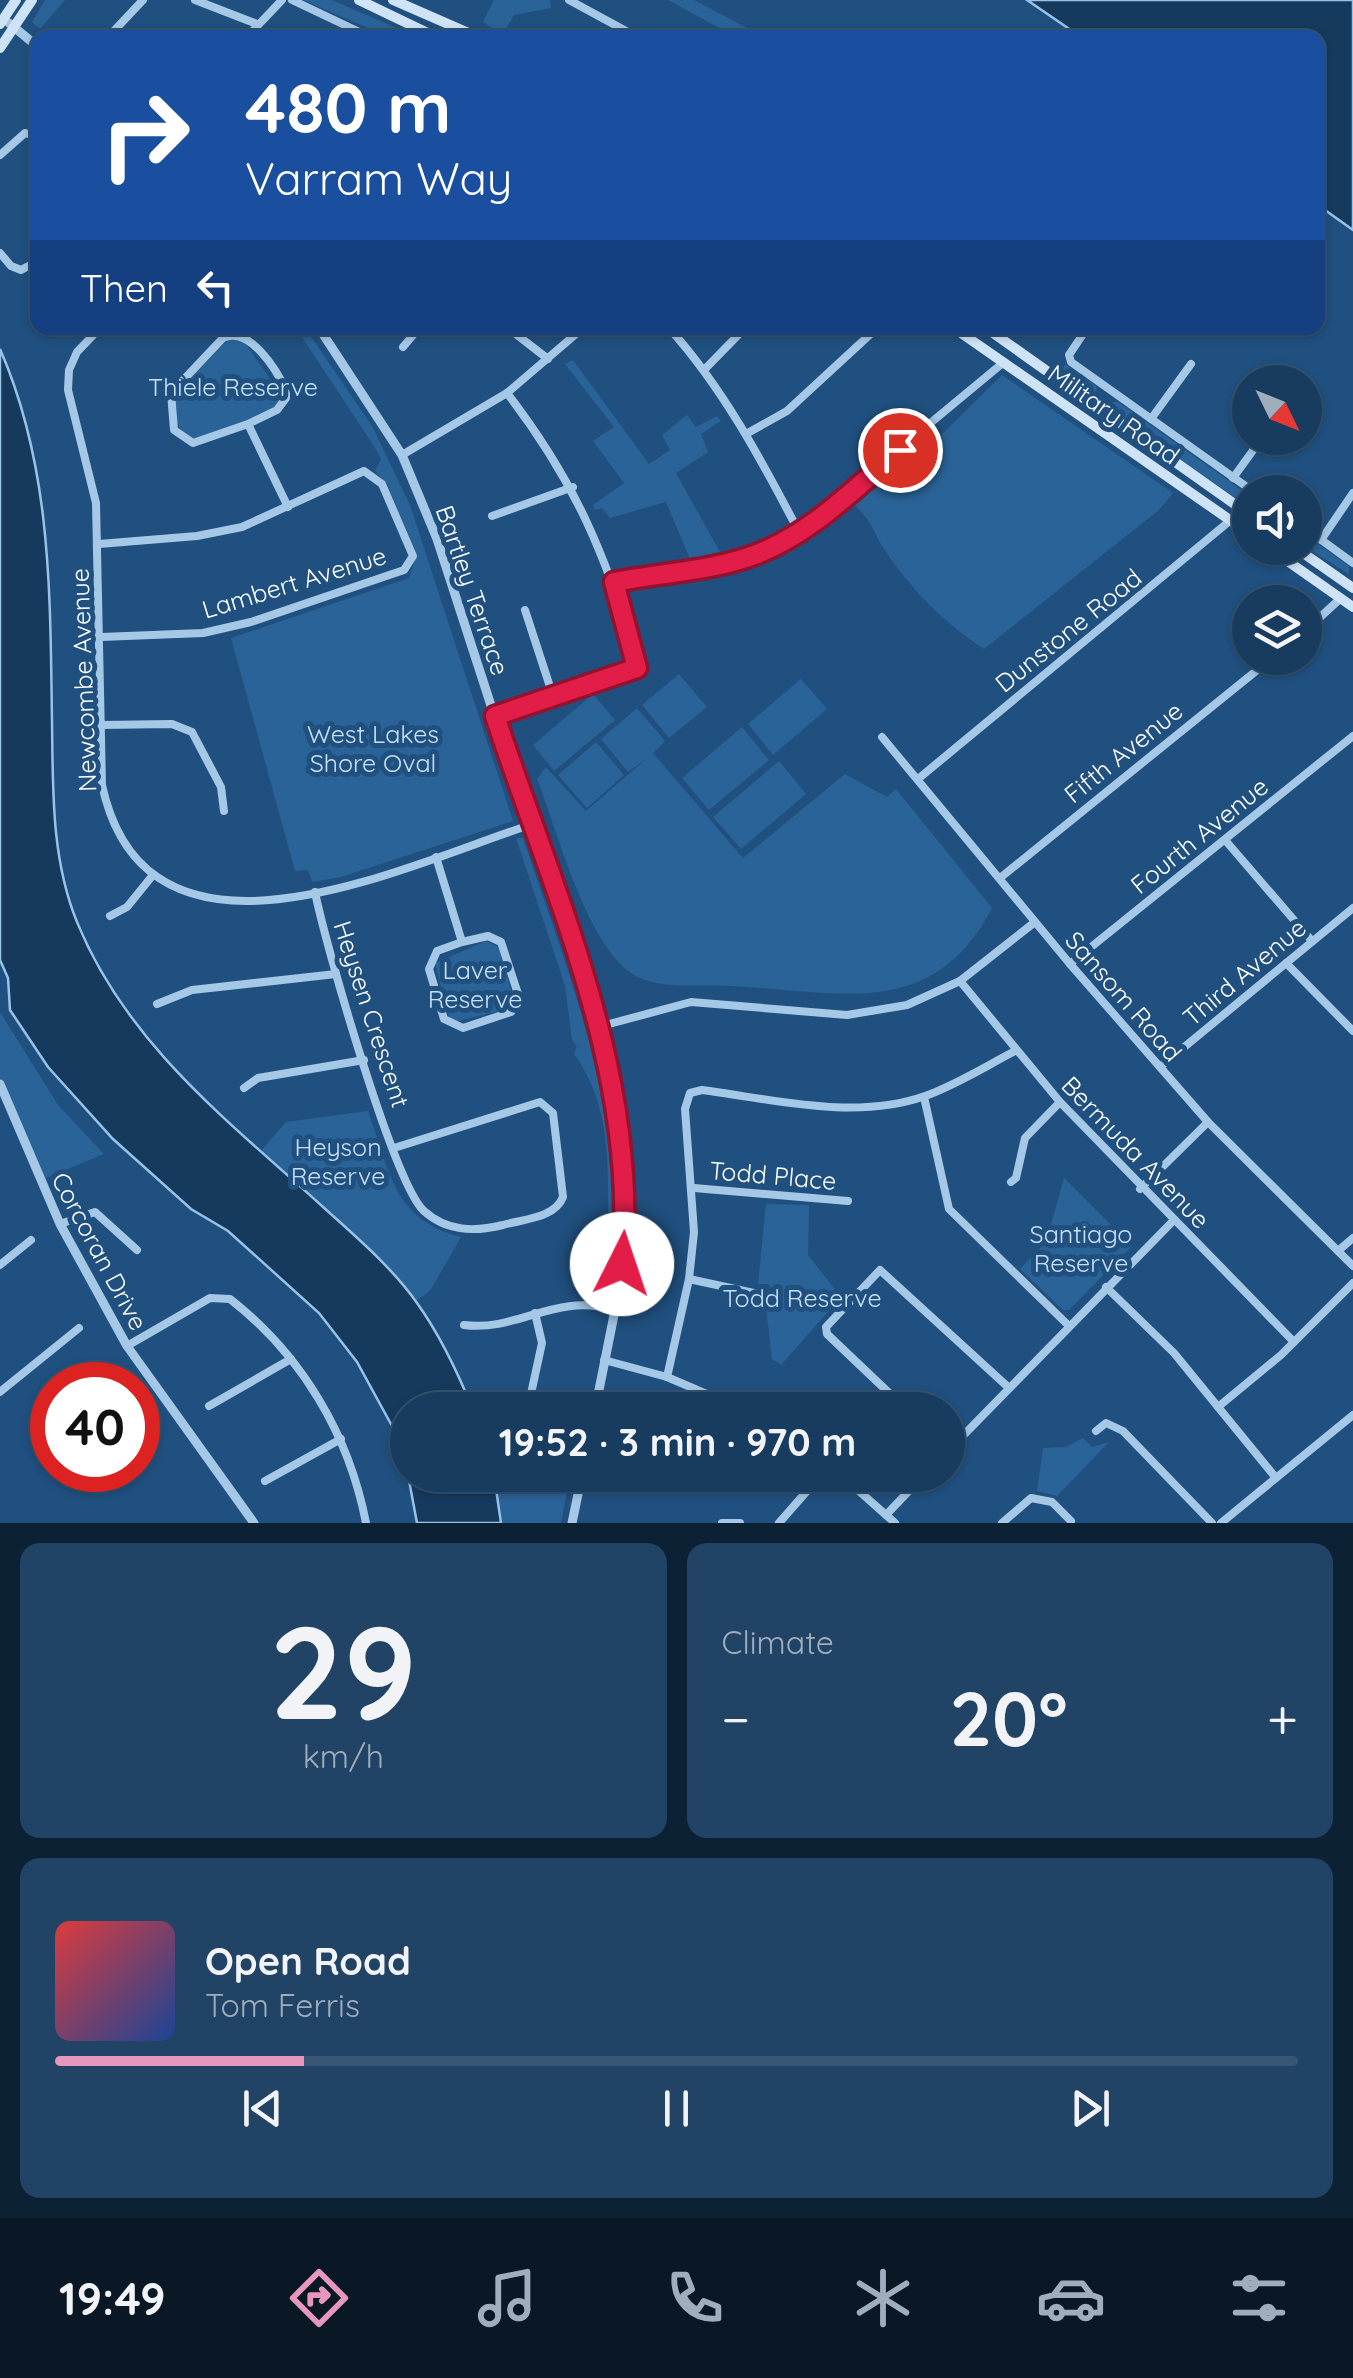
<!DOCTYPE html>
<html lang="en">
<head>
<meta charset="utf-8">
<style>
  :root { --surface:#183c5f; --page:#214365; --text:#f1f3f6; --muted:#9fadbd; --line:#365674; --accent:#e797bd }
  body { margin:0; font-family:Quicksand,sans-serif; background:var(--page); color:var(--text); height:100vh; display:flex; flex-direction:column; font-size:38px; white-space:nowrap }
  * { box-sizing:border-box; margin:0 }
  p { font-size:32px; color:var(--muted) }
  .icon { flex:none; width:55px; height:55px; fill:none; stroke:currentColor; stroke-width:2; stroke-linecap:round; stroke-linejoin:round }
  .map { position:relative; height:1523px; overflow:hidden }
  .details { display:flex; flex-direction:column; gap:20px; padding:20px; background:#0d2134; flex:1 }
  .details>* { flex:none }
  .guide { position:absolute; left:30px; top:30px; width:1295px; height:305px; border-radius:20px; box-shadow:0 2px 8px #0004,0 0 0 2px var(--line); background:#1a4fa0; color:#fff; overflow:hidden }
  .needle { width:65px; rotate:133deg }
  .controls { position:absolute; left:1232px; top:365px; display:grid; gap:20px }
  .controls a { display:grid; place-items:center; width:90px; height:90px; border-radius:50%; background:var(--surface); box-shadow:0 2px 8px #0004,0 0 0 2px var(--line); font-size:50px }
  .speed { position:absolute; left:30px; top:1362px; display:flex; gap:20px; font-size:50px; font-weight:700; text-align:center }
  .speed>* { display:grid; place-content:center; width:130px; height:130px; border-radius:50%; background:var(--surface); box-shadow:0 2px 8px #0004,0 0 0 2px var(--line); line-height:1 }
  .speed .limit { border:15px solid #d22; background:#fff; color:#111 }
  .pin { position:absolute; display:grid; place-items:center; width:85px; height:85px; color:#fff; margin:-42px; border:5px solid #fff; border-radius:50%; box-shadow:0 2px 10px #0007 }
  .me { position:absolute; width:110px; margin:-55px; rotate:4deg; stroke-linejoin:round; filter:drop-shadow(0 0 8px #0008) }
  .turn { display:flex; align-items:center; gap:35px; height:210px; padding:0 50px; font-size:45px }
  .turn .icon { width:130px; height:130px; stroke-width:2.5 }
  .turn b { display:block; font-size:70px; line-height:85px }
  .then { display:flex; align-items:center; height:95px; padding:0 50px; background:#0003; gap:20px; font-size:38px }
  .big { font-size:75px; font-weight:700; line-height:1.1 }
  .details .widget { flex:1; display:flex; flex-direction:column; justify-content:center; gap:15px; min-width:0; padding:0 35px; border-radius:20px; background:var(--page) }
  .details .dial { align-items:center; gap:0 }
  .dial b { font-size:130px; line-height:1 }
  .song { display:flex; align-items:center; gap:30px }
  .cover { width:120px; height:120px; border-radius:15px; background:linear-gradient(135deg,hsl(0 70% 55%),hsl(220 70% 35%)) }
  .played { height:10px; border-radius:5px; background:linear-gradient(90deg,var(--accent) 20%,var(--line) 20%) }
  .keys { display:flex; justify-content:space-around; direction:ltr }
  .heat { display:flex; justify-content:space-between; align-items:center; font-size:55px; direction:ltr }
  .details .tiles { flex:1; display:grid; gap:20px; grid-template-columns:1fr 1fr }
  .widget:last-child { grid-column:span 2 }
  .trip { position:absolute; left:390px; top:1392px; width:575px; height:100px; border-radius:50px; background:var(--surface); box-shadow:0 2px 8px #0004,0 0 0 2px var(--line); font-weight:700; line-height:100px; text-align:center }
  .tab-bar { display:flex; height:160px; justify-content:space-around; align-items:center; background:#0a1826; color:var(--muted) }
  .tab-bar .icon { width:70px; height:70px }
  .tab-bar .selected { color:var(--accent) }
  .tab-bar b { font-size:45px; color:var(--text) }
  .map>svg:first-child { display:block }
  .green { fill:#2a6397 }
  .water { fill:#163a5e; stroke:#98c3e9; stroke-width:2.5 }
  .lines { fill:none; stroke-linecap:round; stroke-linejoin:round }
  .minor { stroke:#a5c8e7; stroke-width:8 }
  .tertiary { stroke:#a5c8e7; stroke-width:9 }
  .secondary { stroke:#cfe3f6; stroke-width:10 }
  .route-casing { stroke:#92132f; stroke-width:25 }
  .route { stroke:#e11d48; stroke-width:18 }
  .labels { text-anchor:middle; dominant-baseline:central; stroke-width:10; stroke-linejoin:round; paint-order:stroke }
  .park-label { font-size:25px; fill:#c8e0f6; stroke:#20507f }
  .street-label { font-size:25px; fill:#fff; stroke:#20507f }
</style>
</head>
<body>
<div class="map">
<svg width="1353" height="1523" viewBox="0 0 1353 1523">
  <rect width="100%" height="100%" fill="#20507f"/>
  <g class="green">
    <polygon points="45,0 65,0 40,29 32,22"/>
    <polygon points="303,0 332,0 417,37 389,37"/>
    <polygon points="494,0 550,0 551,8 514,15 503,34 483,22"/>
    <polygon points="668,0 694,0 764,37 736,37"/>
    <polygon points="296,328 305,328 372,426 410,505 513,821 341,877 312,882 308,870 295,871 231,638 409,578 417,554 387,484 375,471 381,459 377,451"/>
    <path d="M232,336L242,339L283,397C268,421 217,436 190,439C176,430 170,410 174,394Z"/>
    <polygon points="573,360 649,464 670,450 662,435 687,415 696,427 717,416 721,421 701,434 708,452 676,473 720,552 690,559 666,502 610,518 602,508 595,510 593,505 624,483 593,441 614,427 565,364"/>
    <polygon points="1066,365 1096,386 1097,393 1091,395 1055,369"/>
    <path d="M1002,375L1173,493L1159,510L984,649C944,623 911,590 884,549C872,531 874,522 854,505L937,439Z"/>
    <polygon points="1112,402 1118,402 1250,496 1250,508 1111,410"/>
    <polygon points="1305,535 1349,566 1349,574 1305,547"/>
    <polygon points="679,674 707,707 669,738 642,705"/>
    <polygon points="801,679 827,709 773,755 748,724"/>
    <polygon points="593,694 615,720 554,771 533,745"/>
    <path d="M637,708L665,741L653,753L743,858L845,774L887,797L896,789L992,908C932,1023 836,991 731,986C699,984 654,992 627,970C583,933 558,832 537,779L546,767L586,811L646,759L628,772L601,739Z"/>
    <polygon points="742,727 769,760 709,810 682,778"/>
    <polygon points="596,742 624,775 587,808 558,775"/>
    <polygon points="779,761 806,794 741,849 713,817"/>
    <path d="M516,838H523C566,967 619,1094 613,1232L608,1229C608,1167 612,1106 574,1054L577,1047L572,1040L565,986Z"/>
    <polygon points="486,941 500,948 514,1003 507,1009 455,1022 449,1017 435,963"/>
    <polygon points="0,1012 58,1105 104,1154 39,1181 0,1084"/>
    <path d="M368,1111C390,1171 392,1219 461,1237L430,1291L416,1301L366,1246L261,1151L286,1122Z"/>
    <polygon points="1064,1178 1132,1246 1069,1310 1063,1310 1020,1269 1046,1242"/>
    <polygon points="766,1204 809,1205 808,1255 841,1297 781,1365 772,1359 766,1307 774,1290 768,1284 758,1284"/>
    <polygon points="1083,1438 1092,1447 1109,1442 1057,1496 1037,1491 1043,1448 1066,1447"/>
    <polygon points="494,1475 570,1475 561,1523 501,1523"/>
  </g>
  <g class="water">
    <polygon points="1027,0 1353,0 1353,230 1318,205 1318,38 1081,37"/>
    <path d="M0,349C52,468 50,594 52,721C53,788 51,859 77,922C127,1044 227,1120 322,1206C355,1236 391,1266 417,1303C440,1335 458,1373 473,1410H408L407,1473L392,1426L357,1362L319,1313L228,1231L191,1209L113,1139L48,1067L10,1010L8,978L0,960Z"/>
    <polygon points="408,1475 494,1475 501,1523 417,1523"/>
  </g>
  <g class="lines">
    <g class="minor">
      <polyline points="195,0 257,24"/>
      <polyline points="292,0 372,38"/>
      <polyline points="569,0 639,38"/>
      <polyline points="111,34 143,0"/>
      <polyline points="246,38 282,0"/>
      <polyline points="0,155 25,133 38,137"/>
      <polyline points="0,253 11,266 21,270 38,261"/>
      <path d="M100,328L77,352L69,370L68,390L96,503L102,785C147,993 403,866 530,825"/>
      <polyline points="508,328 548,359"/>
      <path d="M669,328C723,388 762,461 799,532"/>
      <polyline points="1087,328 1069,355 1071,362 1254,492"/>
      <polyline points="403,347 419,328"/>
      <polyline points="704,370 745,328"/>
      <polyline points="1151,419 1191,364"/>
      <path d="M248,424L277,410L286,398V391C277,370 249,325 223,338L171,393L174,430L193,443L248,424L288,507"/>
      <polyline points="746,434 787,411 877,328"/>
      <polyline points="402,455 507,393 583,328"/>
      <polyline points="1233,478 1262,438"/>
      <polyline points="492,516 573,487"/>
      <polyline points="1305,528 1353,563"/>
      <polyline points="1321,540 1353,493"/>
      <polyline points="99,544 197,536 242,527 364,471 382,484 413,556 404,570 251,622 203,633 101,637"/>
      <polyline points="613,583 754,555 799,532 1004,362"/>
      <polyline points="525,610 553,696"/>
      <polyline points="1305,631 1341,598"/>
      <path d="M495,716L631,673L639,663C605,555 577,484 507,393"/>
      <polyline points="101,725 172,724 192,732 221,787 224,811"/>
      <polyline points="882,737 1070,964 1208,1122 1353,1266"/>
      <polyline points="918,779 1243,510"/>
      <polyline points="1225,840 1312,941"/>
      <polyline points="436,857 462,942 437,951 429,969 444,1019 463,1028 511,1012 520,1000 501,942 488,936 462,942"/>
      <polyline points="1000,878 1272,658"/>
      <path d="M315,892C325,943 394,1184 424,1211C447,1232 475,1232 503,1225C524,1219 555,1218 563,1197L553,1113L540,1102L394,1148"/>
      <polyline points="110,916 127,907 153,875"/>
      <polyline points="1286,963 1353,1031"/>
      <polyline points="1070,964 1353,736"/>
      <polyline points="960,981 1060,1102 1294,1342"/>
      <polyline points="157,1004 192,990 336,974"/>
      <polyline points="598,1027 691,1002 847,1015 907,1005 960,981 1035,922"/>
      <polyline points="1160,1067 1353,908"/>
      <polyline points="244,1088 258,1078 364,1060"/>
      <polyline points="924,1097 949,1209 1068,1325"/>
      <polyline points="1011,1182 1016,1178 1025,1138 1060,1102"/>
      <polyline points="694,1188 848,1201"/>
      <polyline points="1140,1189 1208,1122"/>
      <polyline points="60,1224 95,1212 137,1250"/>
      <polyline points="1338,1251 1353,1238"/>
      <polyline points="0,1265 31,1240"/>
      <polyline points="689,1279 763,1295"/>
      <polyline points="1106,1287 1174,1353 1276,1478"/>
      <path d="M464,1325C519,1332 554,1292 615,1310"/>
      <path d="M127,1346L210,1298L230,1299C302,1355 349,1435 366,1523"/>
      <polyline points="604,1360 667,1377 744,1410"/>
      <path d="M667,1377L689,1279L694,1232L685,1109L690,1093L702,1090C772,1099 855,1121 925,1096C956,1085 986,1066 1015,1051"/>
      <polyline points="0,1392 79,1328"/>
      <polyline points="529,1403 542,1343 535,1313"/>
      <polyline points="209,1406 291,1359"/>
      <polyline points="1218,1407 1281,1355 1353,1283"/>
      <polyline points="907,1410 827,1334 826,1327 880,1270 1008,1387"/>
      <polyline points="1096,1431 1106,1423 1123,1431 1212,1523"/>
      <polyline points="948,1451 1173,1221"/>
      <polyline points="841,1475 895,1523"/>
      <polyline points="265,1481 341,1439"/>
      <polyline points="886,1515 924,1475"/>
      <polyline points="722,1523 740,1523"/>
      <polyline points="779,1523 821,1475"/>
      <polyline points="1002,1523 1031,1498 1052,1502 1071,1521"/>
      <polyline points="1221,1523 1353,1415"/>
    </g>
    <g class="tertiary">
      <polyline points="9,23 38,47"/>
      <polyline points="319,328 402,455 437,539 617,1094 626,1220 615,1310 595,1410"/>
      <polyline points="0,1084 60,1224 127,1346 254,1523"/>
      <polyline points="572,1523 582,1475"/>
    </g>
    <g class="secondary">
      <polyline points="359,0 438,38"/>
      <polyline points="393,0 480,38"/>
      <polyline points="0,24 16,0"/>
      <polyline points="0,48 32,0"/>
      <polyline points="954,328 1250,534"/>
      <polyline points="986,328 1250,515"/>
      <polyline points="1269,548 1353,607"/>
      <polyline points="1296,548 1353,588"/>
    </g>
  </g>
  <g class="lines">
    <defs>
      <path id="route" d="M622,1264C640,1076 553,892 495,716L637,668L614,582C660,573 713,571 757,554C812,533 856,487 900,450"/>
    </defs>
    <use href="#route" class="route-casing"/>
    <use href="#route" class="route"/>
  </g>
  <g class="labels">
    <g class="park-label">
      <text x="233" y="386">Thiele Reserve</text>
      <text x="373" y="733">West Lakes<tspan x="373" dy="29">Shore Oval</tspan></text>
      <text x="475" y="969">Laver<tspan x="475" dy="29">Reserve</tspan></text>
      <text x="338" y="1146">Heyson<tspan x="338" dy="29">Reserve</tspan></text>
      <text x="1081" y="1233">Santiago<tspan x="1081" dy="29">Reserve</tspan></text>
      <text x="802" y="1297">Todd Reserve</text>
    </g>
    <g class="street-label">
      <text transform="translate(1114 414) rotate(35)">Military Road</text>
      <text transform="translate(294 582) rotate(-17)">Lambert Avenue</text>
      <text transform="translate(473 590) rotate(71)">Bartley Terrace</text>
      <text transform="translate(1068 630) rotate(-39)">Dunstone Road</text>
      <text transform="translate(83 680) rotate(-92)">Newcombe Avenue</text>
      <text transform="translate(1123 752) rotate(-39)">Fifth Avenue</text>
      <text transform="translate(1199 835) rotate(-39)">Fourth Avenue</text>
      <text transform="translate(1244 972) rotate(-40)">Third Avenue</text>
      <text transform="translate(1124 996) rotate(49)">Sansom Road</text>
      <text transform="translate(372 1014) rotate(72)">Heysen Crescent</text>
      <text transform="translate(1136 1152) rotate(46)">Bermuda Avenue</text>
      <text transform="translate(773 1175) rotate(5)">Todd Place</text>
      <text transform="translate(100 1251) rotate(62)">Corcoran Drive</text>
    </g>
  </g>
</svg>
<div class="controls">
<a><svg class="needle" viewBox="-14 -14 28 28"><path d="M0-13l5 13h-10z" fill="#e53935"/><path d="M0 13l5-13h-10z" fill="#9fadbd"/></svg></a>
<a><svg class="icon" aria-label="sound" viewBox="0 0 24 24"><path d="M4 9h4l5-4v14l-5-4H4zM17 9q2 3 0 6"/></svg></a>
<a><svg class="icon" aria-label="layers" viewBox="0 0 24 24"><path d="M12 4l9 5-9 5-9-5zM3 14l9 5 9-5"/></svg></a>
</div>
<div class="speed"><div class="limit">40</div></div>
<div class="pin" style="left:900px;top:450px;background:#d93025"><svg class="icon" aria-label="arrive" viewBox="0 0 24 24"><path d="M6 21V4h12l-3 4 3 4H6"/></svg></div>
<svg class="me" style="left:622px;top:1264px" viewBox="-20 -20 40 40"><circle r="19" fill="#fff"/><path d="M0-13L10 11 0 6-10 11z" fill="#e11d48"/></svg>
<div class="trip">19:52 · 3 min · 970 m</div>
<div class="guide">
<div class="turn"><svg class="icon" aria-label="right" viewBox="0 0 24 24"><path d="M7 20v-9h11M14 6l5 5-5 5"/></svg><div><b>480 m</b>Varram Way</div></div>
<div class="then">Then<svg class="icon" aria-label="left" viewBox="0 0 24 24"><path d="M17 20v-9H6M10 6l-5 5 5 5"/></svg></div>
</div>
</div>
<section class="details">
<div class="tiles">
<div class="widget dial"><b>29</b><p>km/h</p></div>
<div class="widget"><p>Climate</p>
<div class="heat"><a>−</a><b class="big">20°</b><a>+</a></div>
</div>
<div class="widget">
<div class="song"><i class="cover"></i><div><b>Open Road</b><p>Tom Ferris</p></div></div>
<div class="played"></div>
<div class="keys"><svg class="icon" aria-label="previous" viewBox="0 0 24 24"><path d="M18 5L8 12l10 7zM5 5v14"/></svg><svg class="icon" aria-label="pause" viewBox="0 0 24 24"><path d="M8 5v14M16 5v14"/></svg><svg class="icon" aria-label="next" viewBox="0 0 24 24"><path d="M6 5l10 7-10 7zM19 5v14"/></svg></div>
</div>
</div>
</section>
<nav class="tab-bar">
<b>19:49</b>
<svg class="icon selected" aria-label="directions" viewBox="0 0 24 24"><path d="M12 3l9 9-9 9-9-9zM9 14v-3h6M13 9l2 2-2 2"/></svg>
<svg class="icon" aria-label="music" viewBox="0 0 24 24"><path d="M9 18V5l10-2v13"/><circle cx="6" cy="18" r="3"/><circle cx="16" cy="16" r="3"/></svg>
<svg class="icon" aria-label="phone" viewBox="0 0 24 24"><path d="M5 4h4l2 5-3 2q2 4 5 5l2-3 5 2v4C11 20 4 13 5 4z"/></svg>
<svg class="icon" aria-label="climate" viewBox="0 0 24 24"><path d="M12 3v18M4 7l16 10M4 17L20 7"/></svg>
<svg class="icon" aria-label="car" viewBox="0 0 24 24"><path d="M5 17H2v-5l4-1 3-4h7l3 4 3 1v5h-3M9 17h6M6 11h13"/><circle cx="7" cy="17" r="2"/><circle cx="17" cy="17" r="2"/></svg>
<svg class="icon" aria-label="filters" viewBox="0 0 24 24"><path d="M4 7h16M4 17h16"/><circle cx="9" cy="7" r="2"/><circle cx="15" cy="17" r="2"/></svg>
</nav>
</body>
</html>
